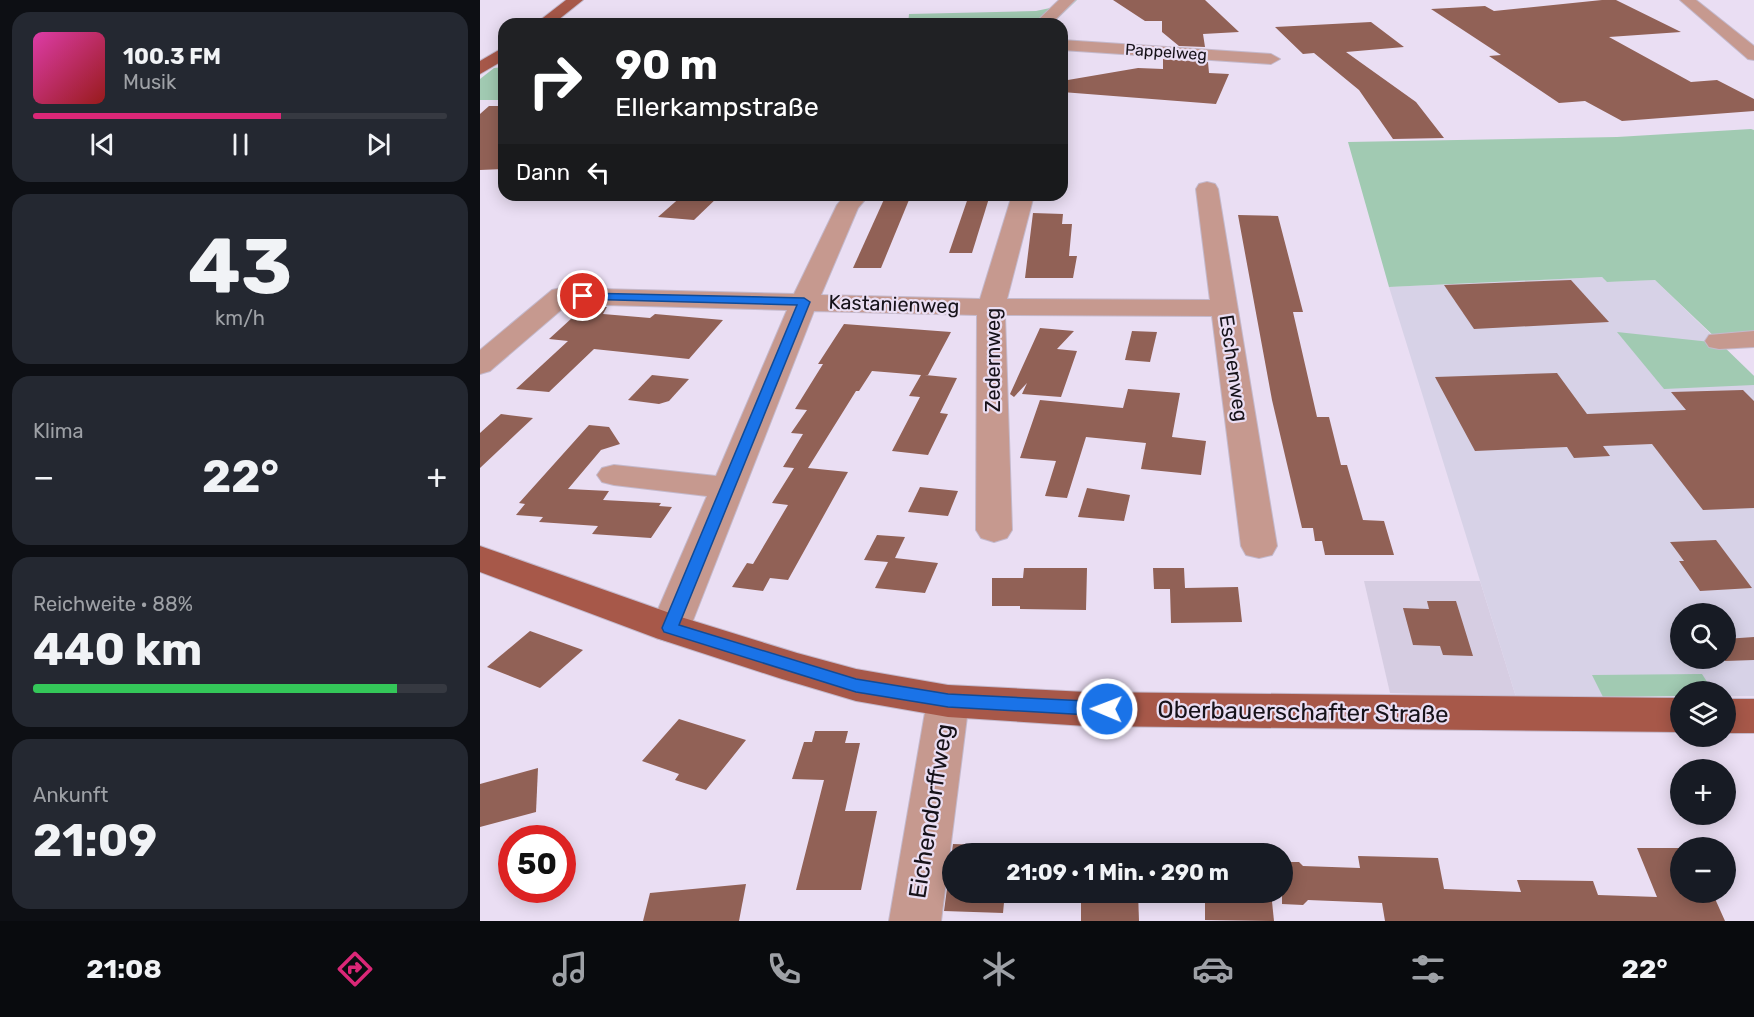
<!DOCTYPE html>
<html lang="de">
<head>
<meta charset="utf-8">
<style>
  :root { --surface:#171b24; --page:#242831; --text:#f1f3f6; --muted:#9ea1a6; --line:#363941; --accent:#db2777 }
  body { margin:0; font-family:Rubik,sans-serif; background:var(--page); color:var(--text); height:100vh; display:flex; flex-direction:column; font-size:22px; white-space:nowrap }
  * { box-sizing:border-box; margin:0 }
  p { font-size:20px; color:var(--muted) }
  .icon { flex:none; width:33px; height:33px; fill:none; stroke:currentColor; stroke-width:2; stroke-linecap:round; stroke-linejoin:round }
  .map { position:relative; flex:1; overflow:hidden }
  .details { display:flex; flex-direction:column; gap:12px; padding:12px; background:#0d0f14; width:480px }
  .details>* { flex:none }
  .top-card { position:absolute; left:18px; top:18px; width:570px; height:183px; border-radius:18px; box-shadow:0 3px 15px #0003; background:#202124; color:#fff; overflow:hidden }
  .fabs { position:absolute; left:1190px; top:603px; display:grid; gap:12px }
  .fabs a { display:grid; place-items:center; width:66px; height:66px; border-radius:50%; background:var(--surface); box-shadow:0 3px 15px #0003; font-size:30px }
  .speed { position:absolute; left:18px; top:825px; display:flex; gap:12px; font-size:30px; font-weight:700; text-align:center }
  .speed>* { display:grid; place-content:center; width:78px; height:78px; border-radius:50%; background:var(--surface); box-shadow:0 3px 15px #0003; line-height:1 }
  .speed .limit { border:9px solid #d22; background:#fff; color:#111 }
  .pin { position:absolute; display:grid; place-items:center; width:51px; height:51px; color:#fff; margin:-26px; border:3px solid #fff; border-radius:50%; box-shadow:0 2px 6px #0007 }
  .me { position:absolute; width:66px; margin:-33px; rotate:271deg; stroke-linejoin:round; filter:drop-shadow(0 0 4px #0008) }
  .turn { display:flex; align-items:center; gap:21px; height:126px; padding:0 18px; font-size:27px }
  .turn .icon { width:78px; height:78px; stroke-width:2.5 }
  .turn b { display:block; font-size:42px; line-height:51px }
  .then { display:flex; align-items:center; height:57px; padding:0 18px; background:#0003; gap:12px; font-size:22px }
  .big { font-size:45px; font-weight:700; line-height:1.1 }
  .details .tile { flex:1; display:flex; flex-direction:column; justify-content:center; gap:9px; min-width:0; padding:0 21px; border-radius:18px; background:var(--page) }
  .details .dial { align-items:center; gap:0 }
  .dial b { font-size:78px; line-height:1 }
  .song { display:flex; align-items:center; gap:18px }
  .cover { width:72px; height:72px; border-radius:9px; background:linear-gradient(135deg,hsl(320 70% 55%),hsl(0 70% 35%)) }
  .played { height:6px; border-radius:3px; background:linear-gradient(90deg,var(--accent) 60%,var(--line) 60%) }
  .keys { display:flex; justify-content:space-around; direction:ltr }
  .heat { display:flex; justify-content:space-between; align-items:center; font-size:33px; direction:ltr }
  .charge { height:9px; border-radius:4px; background:linear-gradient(90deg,#34c759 88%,var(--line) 0) }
  .trip { position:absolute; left:462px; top:843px; width:351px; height:60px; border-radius:30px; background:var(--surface); box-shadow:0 3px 15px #0003; font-weight:700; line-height:60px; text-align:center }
  .dock { display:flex; height:96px; justify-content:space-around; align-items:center; background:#090b0e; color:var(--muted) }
  .dock .icon { width:42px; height:42px }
  .dock .active { color:var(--accent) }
  .dock b { font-size:27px; color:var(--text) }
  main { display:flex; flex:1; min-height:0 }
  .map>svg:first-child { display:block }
  .commercial { fill:#d6cde2 }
  .education { fill:#d7d2e7; fill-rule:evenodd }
  .green { fill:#a1cab2 }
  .building { fill:#916156 }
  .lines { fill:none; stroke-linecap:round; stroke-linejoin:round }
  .minor-casing { stroke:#c4b9cc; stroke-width:2 }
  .major-casing { stroke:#c4b9cc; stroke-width:2 }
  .minor { fill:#c6998f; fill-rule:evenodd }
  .major { fill:#a75849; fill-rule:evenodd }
  .route { fill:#1a73e8; stroke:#114b97; stroke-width:1.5 }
  .labels { text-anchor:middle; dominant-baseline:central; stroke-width:4.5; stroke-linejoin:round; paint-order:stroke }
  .far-street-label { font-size:16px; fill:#161219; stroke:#eadef3 }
  .street-label { font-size:20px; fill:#161219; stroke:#eadef3 }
  .near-street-label { font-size:24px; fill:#161219; stroke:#eadef3 }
</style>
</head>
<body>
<main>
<section class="details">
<div class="tile">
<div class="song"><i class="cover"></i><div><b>100.3 FM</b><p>Musik</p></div></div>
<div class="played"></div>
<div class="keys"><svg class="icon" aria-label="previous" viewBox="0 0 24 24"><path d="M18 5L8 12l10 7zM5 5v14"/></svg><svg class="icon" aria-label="pause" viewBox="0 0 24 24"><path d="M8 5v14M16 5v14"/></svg><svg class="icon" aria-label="next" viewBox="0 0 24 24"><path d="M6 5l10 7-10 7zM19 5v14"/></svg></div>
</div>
<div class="tile dial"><b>43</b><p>km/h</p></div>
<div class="tile"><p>Klima</p>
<div class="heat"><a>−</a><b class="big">22°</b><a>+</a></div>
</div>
<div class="tile"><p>Reichweite · 88%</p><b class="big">440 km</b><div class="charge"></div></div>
<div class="tile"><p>Ankunft</p><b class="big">21:09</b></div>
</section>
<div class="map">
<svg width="1274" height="921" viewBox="0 0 1274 921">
  <rect width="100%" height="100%" fill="#eadef3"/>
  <polygon class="commercial" points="884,581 1000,581 1036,697 910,693"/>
  <path class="education" d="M1122,277L1127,282L1175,280L1274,376V696H1245V692H1200V696L1036,697L909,287ZM1200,614H1245V658H1200Z"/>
  <g class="green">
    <polygon points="579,0 597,0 572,24 428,24 429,14 556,11 570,8"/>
    <polygon points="24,67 24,100 0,100 0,79 14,68"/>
    <polygon points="1271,129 1274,130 1274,338 1239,341 1175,280 1127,282 1122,277 909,287 868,142 1137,137"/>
    <polygon points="1137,332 1240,343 1274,376 1274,385 1184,389"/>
    <polygon points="1222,674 1233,691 1200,692 1200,696 1123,697 1112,675"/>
  </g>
  <g class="building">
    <polygon points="633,0 725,0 759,32 723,34 725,47 699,46 682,32 682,21 665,21"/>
    <polygon points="1122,0 1136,0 1201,32 1129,37 1211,82 1237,80 1274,99 1274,111 1142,121 1105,101 1079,103 1009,56 1021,55 951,9 1005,6 1014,11"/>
    <polygon points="891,22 924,47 866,52 936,102 964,138 913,139 879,90 834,53 823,54 795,27"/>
    <polygon points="683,59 728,62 729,73 749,74 736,104 582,92 582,81 658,68 683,69"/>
    <polygon points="9,106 24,106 24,169 0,170 0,114"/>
    <polygon points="203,195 240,195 214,220 178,217"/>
    <polygon points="406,195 431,195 401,268 373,268"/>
    <polygon points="489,195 510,195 492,253 469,253"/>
    <polygon points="553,213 583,214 582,224 592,224 589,256 597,256 593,278 545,278"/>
    <polygon points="758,215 798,216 823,312 813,312 837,417 849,417 861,465 867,465 883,520 904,521 914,555 845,555 842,541 835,541 833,528 822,528 792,400"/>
    <polygon points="1091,280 1129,322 994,329 964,285"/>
    <polygon points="104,307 127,307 123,314 170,318 175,314 243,320 209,359 114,349 69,392 36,389 88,341 69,339"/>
    <polygon points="364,324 471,332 448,375 445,375 477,378 460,413 468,414 448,455 412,451 440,397 429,396 441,375 392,371 379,391 376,391 328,468 368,472 308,580 290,578 283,591 252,587 267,563 273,564 308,505 292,503 314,468 303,467 323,434 311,433 327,410 315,409 343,364 338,364"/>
    <polygon points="560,328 594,331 577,349 597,351 581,397 542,394 547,383 534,397 530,394"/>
    <polygon points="652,331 677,332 670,362 645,360"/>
    <polygon points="1077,373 1107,414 1206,410 1191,392 1263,390 1274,401 1274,508 1223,510 1172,444 1123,446 1130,456 1094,458 1087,447 995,451 955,377"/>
    <polygon points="172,375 209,379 189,401 179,404 148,400"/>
    <polygon points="648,389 700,393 692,437 726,441 721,475 661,469 666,443 606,437 587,498 565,496 576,461 540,458 560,400 643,408"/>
    <polygon points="21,414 53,418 0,468 0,433"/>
    <polygon points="109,425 129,427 140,444 121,450 88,489 129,491 123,500 181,503 179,506 192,507 171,538 112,534 118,526 59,522 63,517 36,515 45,504 39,503"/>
    <polygon points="440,487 478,491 468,516 428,512"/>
    <polygon points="607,488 650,495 644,521 598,517"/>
    <polygon points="397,535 425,537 415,558 458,563 445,593 395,588 408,562 384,560"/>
    <polygon points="1236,540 1272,588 1220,591 1199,561 1204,561 1190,542"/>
    <polygon points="544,568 607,568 606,610 540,609 540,606 512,606 512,578 543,578"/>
    <polygon points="673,568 704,568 705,588 758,587 762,622 691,623 690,589 674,589"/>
    <polygon points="947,601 976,601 993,656 963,655 960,646 933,645 923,608 949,609"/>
    <polygon points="50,631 103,650 60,688 7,667"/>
    <polygon points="1274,637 1274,660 1245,661 1245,639"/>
    <polygon points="199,719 266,740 226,790 195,780 199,774 162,761"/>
    <polygon points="335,731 368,731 365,743 380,743 365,811 397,811 381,890 316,890 344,780 312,779 324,742 332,742"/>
    <polygon points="58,768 56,812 0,827 0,784"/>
    <polygon points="473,844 530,846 530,854 472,854 472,892 525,892 523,913 464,911"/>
    <polygon points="1157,848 1200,848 1200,892 1232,892 1245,921 905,921 902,903 828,900 823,905 802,904 802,862 819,862 823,866 880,868 878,856 958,858 964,889 1041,892 1037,880 1113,881 1118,895 1177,897"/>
    <polygon points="266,884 259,921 163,921 170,893"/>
    <polygon points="601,892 658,892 659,921 601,921"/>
    <polygon points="725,892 791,892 794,921 725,920"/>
  </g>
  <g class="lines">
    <defs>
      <g id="minor">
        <polygon points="579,0 595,0 571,24 554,24"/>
        <polygon points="1200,0 1216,0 1274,46 1274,60 1268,59"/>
        <polygon points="582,40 791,54 800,59 791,64 582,50"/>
        <polygon points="727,182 735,184 738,189 797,546 792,555 779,558 766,555 761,546 732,316 525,315 532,530 527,538 514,542 501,538 496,530 497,315 334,311 210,628 204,638 190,642 176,638 170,628 227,496 134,485 122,482 117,475 122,468 134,465 236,476 307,310 88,304 10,371 0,374 0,350 72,290 81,288 314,294 357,205 365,195 389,195 378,208 341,295 500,299 532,195 554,195 527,299 730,300 716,189 719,184"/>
        <polygon points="1274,331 1274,347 1239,349 1229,347 1225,341 1229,335"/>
        <polygon points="468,685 483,689 489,701 461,921 409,921 447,701 453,689"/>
      </g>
      <g id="major">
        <polygon points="86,0 103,0 73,24 55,24"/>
        <polygon points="24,47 24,60 0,74 0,61"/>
        <polygon points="0,546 204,618 317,653 376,669 468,685 606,692 1200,698 1200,732 606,726 468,717 376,701 302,679 176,638 0,572"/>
        <rect x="1245" y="699" width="29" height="34"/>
      </g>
    </defs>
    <use href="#minor" class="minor-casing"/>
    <use href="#major" class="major-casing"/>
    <use href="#minor" class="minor"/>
    <use href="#major" class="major"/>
  </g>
  <polygon class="route" points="103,293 324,298 330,302 199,625 376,679 468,694 627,702 634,704 636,709 634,714 627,716 468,707 376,692 184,632 182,628 317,305 99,299 98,296"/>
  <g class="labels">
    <g class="far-street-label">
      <text transform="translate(686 52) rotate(4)">Pappelweg</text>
    </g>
    <g class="street-label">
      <text transform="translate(414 304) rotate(2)">Kastanienweg</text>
      <text transform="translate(513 360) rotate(-90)">Zedernweg</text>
      <text transform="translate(754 368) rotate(82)">Eschenweg</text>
    </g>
    <g class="near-street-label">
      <text transform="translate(823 712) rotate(1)">Oberbauerschafter Straße</text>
      <text transform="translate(451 811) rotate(-81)">Eichendorffweg</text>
    </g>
  </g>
</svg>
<div class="fabs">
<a><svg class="icon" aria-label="search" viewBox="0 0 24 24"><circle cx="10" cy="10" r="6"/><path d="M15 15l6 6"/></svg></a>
<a><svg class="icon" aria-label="layers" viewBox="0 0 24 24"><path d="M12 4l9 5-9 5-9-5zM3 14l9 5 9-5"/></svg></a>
<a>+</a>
<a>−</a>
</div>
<div class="speed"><div class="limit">50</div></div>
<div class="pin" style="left:103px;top:296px;background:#d93025"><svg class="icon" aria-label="arrive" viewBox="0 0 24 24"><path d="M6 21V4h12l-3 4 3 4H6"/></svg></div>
<svg class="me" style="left:627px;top:709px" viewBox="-20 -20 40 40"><circle r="17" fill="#1a73e8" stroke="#fff" stroke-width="3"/><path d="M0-11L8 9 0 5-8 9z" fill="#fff"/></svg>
<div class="trip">21:09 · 1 Min. · 290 m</div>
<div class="top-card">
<div class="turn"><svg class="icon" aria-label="right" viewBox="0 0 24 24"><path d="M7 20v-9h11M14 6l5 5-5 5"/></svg><div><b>90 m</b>Ellerkampstraße</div></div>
<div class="then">Dann<svg class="icon" aria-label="left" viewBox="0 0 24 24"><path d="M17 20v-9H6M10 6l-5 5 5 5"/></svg></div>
</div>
</div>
</main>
<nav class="dock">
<b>21:08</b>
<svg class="icon active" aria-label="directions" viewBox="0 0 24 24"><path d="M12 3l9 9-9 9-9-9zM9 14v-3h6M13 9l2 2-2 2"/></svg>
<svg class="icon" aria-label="music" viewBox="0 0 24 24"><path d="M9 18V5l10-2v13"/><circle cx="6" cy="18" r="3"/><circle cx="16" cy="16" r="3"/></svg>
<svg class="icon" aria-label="phone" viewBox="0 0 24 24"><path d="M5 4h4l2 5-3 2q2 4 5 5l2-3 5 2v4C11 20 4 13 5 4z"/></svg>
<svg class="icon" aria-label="climate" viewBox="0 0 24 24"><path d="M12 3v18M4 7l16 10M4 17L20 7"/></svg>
<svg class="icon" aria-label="car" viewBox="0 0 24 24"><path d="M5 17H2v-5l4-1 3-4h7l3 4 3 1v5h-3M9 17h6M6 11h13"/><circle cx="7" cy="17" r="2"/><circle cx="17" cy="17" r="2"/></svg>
<svg class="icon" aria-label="filters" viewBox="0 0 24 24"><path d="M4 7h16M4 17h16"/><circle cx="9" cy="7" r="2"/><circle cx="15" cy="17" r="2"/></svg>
<b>22°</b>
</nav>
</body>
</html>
